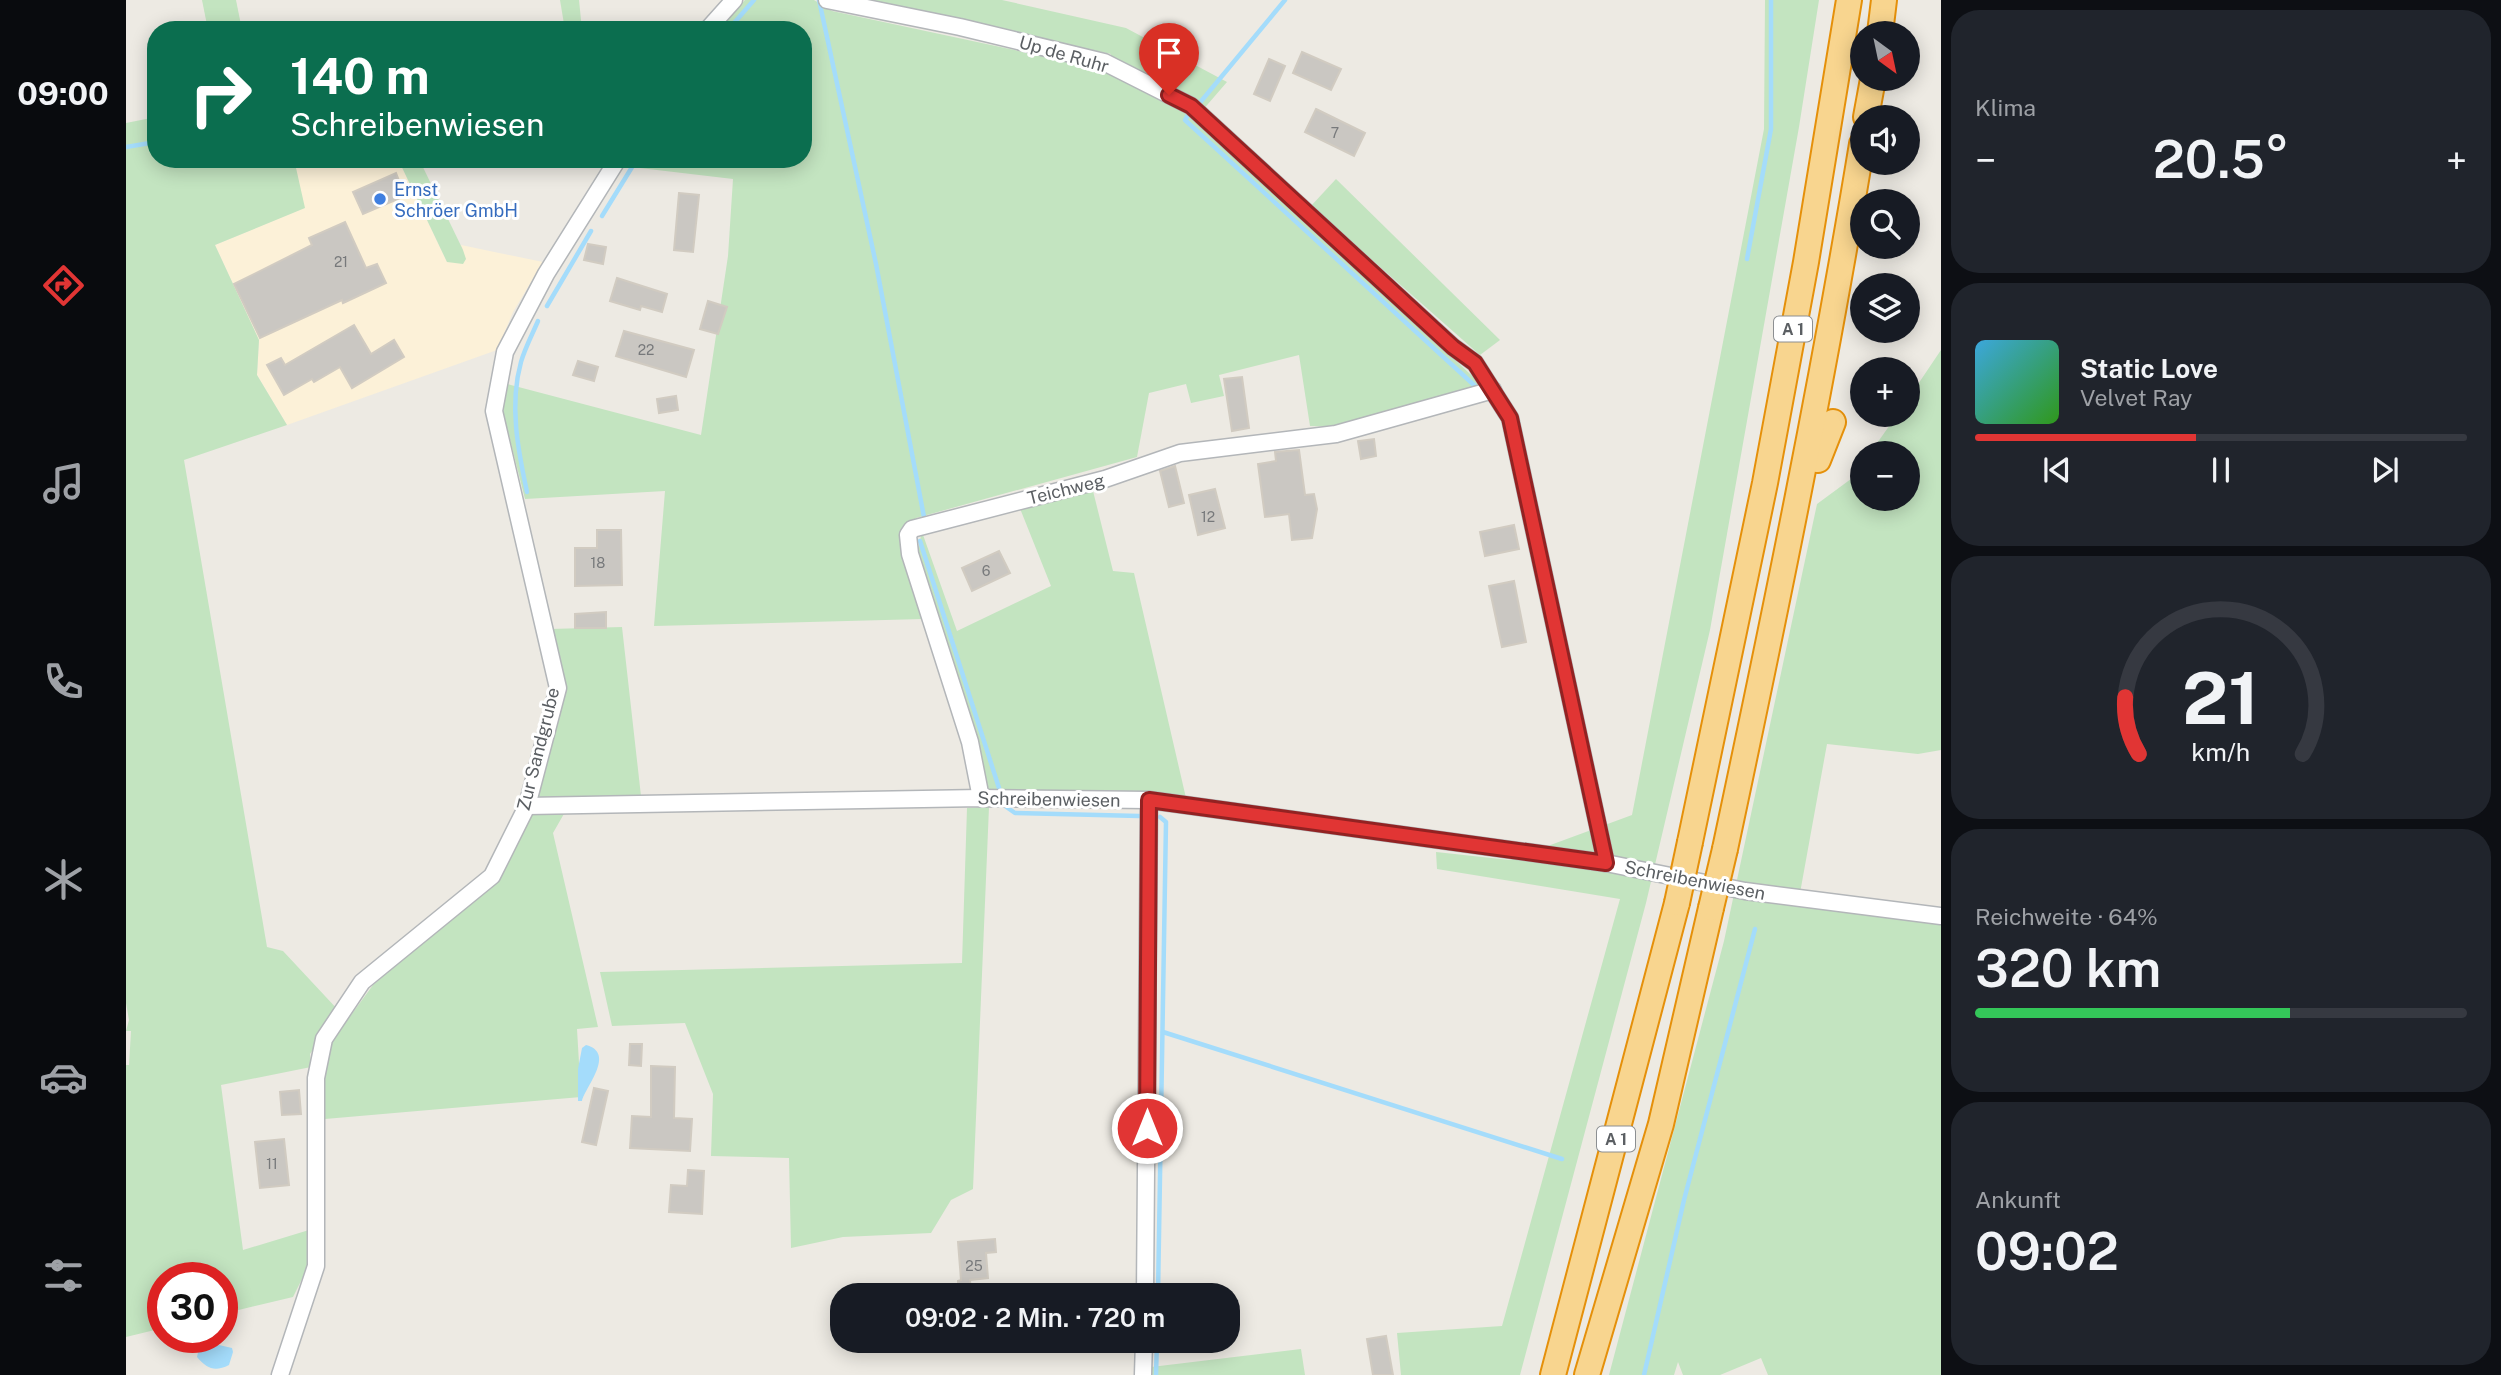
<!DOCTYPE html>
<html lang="de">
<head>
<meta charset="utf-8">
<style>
  :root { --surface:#171b24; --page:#20242c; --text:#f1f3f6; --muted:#9ea1a6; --line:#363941; --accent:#e13534 }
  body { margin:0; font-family:"Public Sans",sans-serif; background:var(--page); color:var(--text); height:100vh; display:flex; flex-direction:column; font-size:26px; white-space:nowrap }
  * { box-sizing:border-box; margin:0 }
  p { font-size:23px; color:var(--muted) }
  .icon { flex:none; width:38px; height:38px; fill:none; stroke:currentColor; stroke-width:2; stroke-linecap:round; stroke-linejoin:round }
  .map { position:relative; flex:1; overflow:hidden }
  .drawer { display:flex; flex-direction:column; gap:10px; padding:10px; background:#0d0f14; width:560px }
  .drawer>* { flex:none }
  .banner { position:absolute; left:21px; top:21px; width:665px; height:147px; border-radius:28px; box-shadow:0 4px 18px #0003; background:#0b6e4f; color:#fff; overflow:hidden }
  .needle { width:46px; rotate:147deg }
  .buttons { position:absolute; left:1724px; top:21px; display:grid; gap:14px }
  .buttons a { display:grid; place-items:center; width:70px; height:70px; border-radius:50%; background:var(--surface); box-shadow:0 4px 18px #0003; font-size:35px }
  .speed { position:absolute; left:21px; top:1262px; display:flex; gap:14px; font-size:35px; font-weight:700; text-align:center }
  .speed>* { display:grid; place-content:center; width:91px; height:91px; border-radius:50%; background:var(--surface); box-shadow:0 4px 18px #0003; line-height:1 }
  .speed .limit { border:10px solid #d22; background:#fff; color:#111 }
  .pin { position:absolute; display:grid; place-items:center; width:60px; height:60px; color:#fff; margin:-72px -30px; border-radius:50% 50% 50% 0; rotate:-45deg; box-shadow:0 0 7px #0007 }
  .pin .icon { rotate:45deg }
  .me { position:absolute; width:77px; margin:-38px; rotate:0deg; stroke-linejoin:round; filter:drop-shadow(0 0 5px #0008) }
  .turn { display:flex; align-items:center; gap:24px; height:147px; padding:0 28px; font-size:32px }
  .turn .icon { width:91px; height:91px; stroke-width:2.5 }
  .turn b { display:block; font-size:49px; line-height:60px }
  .big { font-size:52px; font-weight:600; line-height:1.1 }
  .drawer .widget { flex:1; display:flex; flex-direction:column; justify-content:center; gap:10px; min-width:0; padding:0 24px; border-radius:28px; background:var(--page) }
  .drawer .dial { align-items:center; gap:0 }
  .dial svg { height:182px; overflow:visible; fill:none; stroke:var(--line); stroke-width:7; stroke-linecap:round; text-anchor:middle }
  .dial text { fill:var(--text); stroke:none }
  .song { display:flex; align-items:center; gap:21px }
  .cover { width:84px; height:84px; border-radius:10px; background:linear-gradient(135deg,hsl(200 70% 55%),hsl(110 70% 35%)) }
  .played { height:7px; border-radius:4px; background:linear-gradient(90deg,var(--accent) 45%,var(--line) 45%) }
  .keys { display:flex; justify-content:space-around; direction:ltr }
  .heat { display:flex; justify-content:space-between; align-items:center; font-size:38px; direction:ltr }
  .charge { height:10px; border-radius:5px; background:linear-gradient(90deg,#34c759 64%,var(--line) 0) }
  .trip { position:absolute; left:704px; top:1283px; width:410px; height:70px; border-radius:28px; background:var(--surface); box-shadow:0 4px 18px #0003; font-weight:600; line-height:70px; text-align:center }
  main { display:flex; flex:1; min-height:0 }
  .menu { display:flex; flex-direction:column; width:126px; justify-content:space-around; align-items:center; background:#090b0e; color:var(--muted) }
  .menu .icon { width:49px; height:49px }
  .menu .active { color:var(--accent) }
  .menu b { font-size:32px; color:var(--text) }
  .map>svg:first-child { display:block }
  .commercial { fill:#fcf1d8 }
  .green { fill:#c3e4c0 }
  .water { fill:#a4dcfb }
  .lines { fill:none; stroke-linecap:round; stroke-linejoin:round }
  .stream { stroke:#a4dcfb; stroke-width:4.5 }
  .building { fill:#cac7c2; stroke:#d1cbc1; stroke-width:2 }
  .minor-casing { stroke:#b3b6b9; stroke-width:19 }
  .highway-casing { stroke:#e5900a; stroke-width:28 }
  .minor { stroke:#fff; stroke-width:16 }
  .highway { stroke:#f8d58f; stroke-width:24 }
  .highway-bridge-casing { stroke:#e5900a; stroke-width:28; stroke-linecap:butt }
  .highway-bridge { stroke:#f8d58f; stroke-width:24 }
  .route-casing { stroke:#922222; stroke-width:18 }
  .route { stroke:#e13534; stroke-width:12 }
  .shop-dot { fill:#3f7fe0; stroke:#fff; stroke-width:2.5 }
  .labels { text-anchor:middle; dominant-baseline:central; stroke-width:6; stroke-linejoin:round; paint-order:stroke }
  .number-label { font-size:14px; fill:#77797b }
  .shield { fill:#fff; stroke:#8c8f92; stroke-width:2 }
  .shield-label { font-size:16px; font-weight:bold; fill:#5b5f63 }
  .street-label { font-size:18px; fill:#5b5f63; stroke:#fff }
  .shop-label { font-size:18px; fill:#366cbe; stroke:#fff; text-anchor:start }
</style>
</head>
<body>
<main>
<nav class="menu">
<b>09:00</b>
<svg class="icon active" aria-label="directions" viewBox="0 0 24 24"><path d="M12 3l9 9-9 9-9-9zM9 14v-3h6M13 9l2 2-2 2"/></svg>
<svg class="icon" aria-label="music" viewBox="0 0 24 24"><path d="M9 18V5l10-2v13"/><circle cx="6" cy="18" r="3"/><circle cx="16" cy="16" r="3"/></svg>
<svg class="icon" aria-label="phone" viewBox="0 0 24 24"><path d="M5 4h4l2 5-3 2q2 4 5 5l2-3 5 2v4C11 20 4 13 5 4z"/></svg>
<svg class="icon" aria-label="climate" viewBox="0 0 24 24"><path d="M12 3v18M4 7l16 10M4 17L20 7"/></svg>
<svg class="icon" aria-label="car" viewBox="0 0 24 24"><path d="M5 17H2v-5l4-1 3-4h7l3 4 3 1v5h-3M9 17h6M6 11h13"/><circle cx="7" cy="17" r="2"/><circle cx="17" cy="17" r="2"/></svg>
<svg class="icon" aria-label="filters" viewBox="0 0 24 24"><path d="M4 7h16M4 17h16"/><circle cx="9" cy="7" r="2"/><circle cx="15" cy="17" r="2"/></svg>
</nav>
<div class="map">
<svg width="1815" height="1375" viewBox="0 0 1815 1375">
  <rect width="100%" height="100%" fill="#edeae3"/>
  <polygon class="commercial" points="168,159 272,159 321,262 337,250 335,245 417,262 387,312 371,350 161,425 131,375 133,340 89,245 178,208"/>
  <g class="green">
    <polygon points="76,0 110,0 116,30 82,30"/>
    <polygon points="434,0 453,0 456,30 439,30"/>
    <polygon points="619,0 688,0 706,11 977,69 985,54 738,0 876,0 1000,28 1101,82 1069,119 1356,385 1211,427 1184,426 1173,355 1093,375 1098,396 1065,403 1060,384 1023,393 1011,457 790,518 773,533 797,619 528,626 539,491 399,499 377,412 381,384 575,435 602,256 607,179 497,166 501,159 677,159 677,30 591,30"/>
    <polygon points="1639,0 1693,0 1673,127 1584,630 1520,903 1394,1375 1275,1375 1271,1333 1376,1326 1494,899 1311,869 1310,852 1384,860 1506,815 1638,129"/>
    <polygon points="30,117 30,159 168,159 179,208 89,245 133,340 131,375 161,425 58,460 141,947 157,951 213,1011 184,1054 185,1067 95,1085 117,1250 183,1230 183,1265 167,1297 96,1314 96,1278 37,1278 37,1328 0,1337 0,1065 3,1065 5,1031 0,1031 3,1020 0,1003 0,123"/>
    <polygon points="272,159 293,159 337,250 340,259 337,264 321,262"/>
    <polygon points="1210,179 1374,340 1354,355 1185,206"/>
    <polygon points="1815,350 1815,750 1792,754 1701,744 1674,893 1815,911 1815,1375 1642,1375 1635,1358 1594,1375 1557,1375 1552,1362 1548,1375 1483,1375 1598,941 1691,504 1729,476 1736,465 1736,499 1782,499 1782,453 1744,453 1771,415 1782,415 1782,399"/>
    <polygon points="966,487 987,571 1008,573 1060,798 1023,791 863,790 791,552 796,532 831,631 925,586 893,506"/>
    <polygon points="496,627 515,796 439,812 427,833 472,1027 451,1029 455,1097 199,1119 198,1080 206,1041 247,985 374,876 436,690 424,629"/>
    <polygon points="863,807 847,1189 825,1200 805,1233 717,1237 665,1248 663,1158 585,1156 587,1094 559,1023 486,1026 474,972 836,963 841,808"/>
    <polygon points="1175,1349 1179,1375 1024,1375 1025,1367"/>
  </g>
  <g class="water">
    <path d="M460,1045C490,1053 460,1086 456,1101H452V1069L456,1048Z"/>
    <path d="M93,1345L106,1348L107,1352L103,1365C89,1372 81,1369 71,1357L73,1348H85Z"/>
  </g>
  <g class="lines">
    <g class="stream">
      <polyline points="693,0 750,264 798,517"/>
      <polyline points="602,30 628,0"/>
      <polyline points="1072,105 1159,0"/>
      <polyline points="1062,115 1059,120 1348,385"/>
      <polyline points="0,147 30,142"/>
      <polyline points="476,216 511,159"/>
      <polyline points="1621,259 1645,129 1645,0"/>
      <polyline points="421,306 465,231"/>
      <path d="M401,492C392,450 383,405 395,362C399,348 406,335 412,321"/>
      <polyline points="794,541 873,788"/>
      <polyline points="879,806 889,813 1013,816"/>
      <polyline points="1037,1032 1436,1159"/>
      <polyline points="1032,1295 1040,822 1034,817"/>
      <polyline points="1030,1375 1031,1340"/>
      <polyline points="1518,1375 1558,1200 1629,929"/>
    </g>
  </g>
  <g class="building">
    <polygon points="1176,52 1215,69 1205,90 1167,73"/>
    <polygon points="1143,59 1159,66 1144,101 1128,94"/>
    <polygon points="1190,109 1239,133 1228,156 1179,132"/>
    <polygon points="270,173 279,196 237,214 227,192"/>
    <polygon points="553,193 573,195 567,252 548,250"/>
    <polygon points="219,222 240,268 251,264 260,283 217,303 216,300 134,338 108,284 186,245 183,238"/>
    <polygon points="462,244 480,247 477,264 458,260"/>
    <polygon points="491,278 541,294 536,312 515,306 514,310 484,301"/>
    <polygon points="582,301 601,307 592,334 574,329"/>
    <polygon points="228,325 245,354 268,340 278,357 226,388 214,367 188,382 186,379 158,395 141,365 155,358 159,365"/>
    <polygon points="498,331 568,350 560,377 490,356"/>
    <polygon points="452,361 472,367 468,381 447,375"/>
    <polygon points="1116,377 1123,428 1106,431 1098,379"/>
    <polygon points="550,396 552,410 533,413 531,399"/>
    <polygon points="1248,439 1250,456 1235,459 1232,441"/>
    <polygon points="1173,450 1179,495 1188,494 1191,509 1186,538 1166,540 1163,514 1139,517 1132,464 1150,461 1149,452"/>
    <polygon points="1049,466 1058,503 1043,507 1034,471"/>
    <polygon points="1089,489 1099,528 1072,535 1063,495"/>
    <polygon points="1388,525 1393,549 1359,556 1354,532"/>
    <polygon points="471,530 495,530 496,585 449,586 449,548 471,548"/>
    <polygon points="873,551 884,573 846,591 836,568"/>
    <polygon points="1388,581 1400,642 1376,647 1363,586"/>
    <polygon points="480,612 480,628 449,628 449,614"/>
    <polygon points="504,1044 516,1044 515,1066 503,1065"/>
    <polygon points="525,1066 549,1067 548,1118 566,1119 564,1151 504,1148 506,1116 525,1117"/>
    <polygon points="468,1088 482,1091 470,1145 456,1142"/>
    <polygon points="173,1090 175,1114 156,1115 154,1092"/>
    <polygon points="158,1139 163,1185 134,1188 129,1142"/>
    <polygon points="562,1170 578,1171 576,1214 543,1212 545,1185 561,1186"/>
    <polygon points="869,1239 870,1252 860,1253 862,1278 844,1280 845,1295 833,1295 832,1281 835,1280 832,1242"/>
    <polygon points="1260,1336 1267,1375 1247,1375 1241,1339"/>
  </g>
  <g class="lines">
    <defs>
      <g id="minor">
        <polyline points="701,0 834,27 978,62 1065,106 1327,347 1349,363 1384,418 1480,863"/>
        <polyline points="581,30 608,0"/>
        <polyline points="855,798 844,742 784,554 782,535 786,529 979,479 1054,453 1210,434 1367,390"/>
        <polyline points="401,806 855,798 1023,800 1480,863 1619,891 1815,916"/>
        <polyline points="1019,1295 1023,800"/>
        <polyline points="154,1375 190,1266 190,1078 198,1039 236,982 366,876 401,806 432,688 368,411 379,352 420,274 492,159"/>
        <polyline points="1017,1375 1018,1340"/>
      </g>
      <g id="highway">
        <polyline points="1754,33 1758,0"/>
        <polyline points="1740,117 1747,79"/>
        <polyline points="1692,460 1707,422"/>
        <polyline points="1564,842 1639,483 1680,262 1723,0"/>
        <path d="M1599,849C1649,614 1697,381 1736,144"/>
        <polyline points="1427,1375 1551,903"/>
        <polyline points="1461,1375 1535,1124 1585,908"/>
      </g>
    </defs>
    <use href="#minor" class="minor-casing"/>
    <use href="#highway" class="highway-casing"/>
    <use href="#minor" class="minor"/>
    <use href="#highway" class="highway"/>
    <defs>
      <g id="highway-bridge">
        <polyline points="1551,903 1564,842"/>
        <polyline points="1585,908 1599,849"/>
      </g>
    </defs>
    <use href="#highway-bridge" class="highway-bridge-casing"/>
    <use href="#highway-bridge" class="highway-bridge"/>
  </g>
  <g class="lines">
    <defs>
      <polyline id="route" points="1021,1128 1023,800 1480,863 1384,418 1349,363 1327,347 1065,106 1043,95"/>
    </defs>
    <use href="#route" class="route-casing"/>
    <use href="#route" class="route"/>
  </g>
  <circle class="shop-dot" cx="254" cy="199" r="7"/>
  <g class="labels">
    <g class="number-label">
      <text x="1209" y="133">7</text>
      <text x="215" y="262">21</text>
      <text x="520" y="350">22</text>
      <text x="1082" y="517">12</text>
      <text x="472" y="563">18</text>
      <text x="860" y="571">6</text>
      <text x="146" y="1164">11</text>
      <text x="848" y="1266">25</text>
    </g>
    <g class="shield">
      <rect x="1648" y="316.5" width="38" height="25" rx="5"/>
      <rect x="1471" y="1126.5" width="38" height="25" rx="5"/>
    </g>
    <g class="shield-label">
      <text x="1667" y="329">A 1</text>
      <text x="1490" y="1139">A 1</text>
    </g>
    <g class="street-label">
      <text transform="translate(938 54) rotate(16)">Up de Ruhr</text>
      <text transform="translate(940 489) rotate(-14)">Teichweg</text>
      <text transform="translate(412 749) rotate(-76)">Zur Sandgrube</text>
      <text transform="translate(923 799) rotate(1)">Schreibenwiesen</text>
      <text transform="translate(1569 880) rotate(11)">Schreibenwiesen</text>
    </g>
    <g class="shop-label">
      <text x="268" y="189">Ernst<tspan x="268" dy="21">Schröer GmbH</tspan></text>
    </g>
  </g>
</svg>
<div class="buttons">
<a><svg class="needle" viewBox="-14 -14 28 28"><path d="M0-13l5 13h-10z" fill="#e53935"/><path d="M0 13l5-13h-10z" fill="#9ea1a6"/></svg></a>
<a><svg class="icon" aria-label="sound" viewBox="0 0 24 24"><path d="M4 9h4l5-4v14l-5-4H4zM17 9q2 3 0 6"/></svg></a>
<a><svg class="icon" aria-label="search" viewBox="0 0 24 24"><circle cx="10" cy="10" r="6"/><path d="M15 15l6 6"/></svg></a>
<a><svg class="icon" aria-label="layers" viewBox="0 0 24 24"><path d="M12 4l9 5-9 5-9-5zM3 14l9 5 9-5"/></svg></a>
<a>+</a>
<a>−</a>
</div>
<div class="speed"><div class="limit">30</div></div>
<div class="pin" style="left:1043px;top:95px;background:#d93025"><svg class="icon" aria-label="arrive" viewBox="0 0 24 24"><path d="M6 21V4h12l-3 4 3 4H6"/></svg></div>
<svg class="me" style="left:1021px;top:1128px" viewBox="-20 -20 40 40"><circle r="17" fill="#e13534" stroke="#fff" stroke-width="3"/><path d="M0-11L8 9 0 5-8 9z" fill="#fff"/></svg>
<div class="trip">09:02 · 2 Min. · 720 m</div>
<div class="banner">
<div class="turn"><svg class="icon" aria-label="right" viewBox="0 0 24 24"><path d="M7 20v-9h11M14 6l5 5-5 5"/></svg><div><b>140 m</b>Schreibenwiesen</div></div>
</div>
</div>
<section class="drawer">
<div class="widget"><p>Klima</p>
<div class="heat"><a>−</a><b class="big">20.5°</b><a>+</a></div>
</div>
<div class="widget">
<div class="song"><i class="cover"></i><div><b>Static Love</b><p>Velvet Ray</p></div></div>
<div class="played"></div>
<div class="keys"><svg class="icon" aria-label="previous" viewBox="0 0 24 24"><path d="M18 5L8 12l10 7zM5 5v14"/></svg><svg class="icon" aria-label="pause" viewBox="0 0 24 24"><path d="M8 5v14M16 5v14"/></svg><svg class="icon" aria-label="next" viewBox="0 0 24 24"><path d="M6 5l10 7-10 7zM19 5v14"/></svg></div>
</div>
<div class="widget dial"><svg viewBox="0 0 100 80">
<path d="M14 69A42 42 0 1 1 86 69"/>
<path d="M14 69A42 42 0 0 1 8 44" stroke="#e13534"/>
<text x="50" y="56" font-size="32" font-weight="700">21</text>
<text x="50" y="72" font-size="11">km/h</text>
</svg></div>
<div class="widget"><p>Reichweite · 64%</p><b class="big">320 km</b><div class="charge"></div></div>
<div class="widget"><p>Ankunft</p><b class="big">09:02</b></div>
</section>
</main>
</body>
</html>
